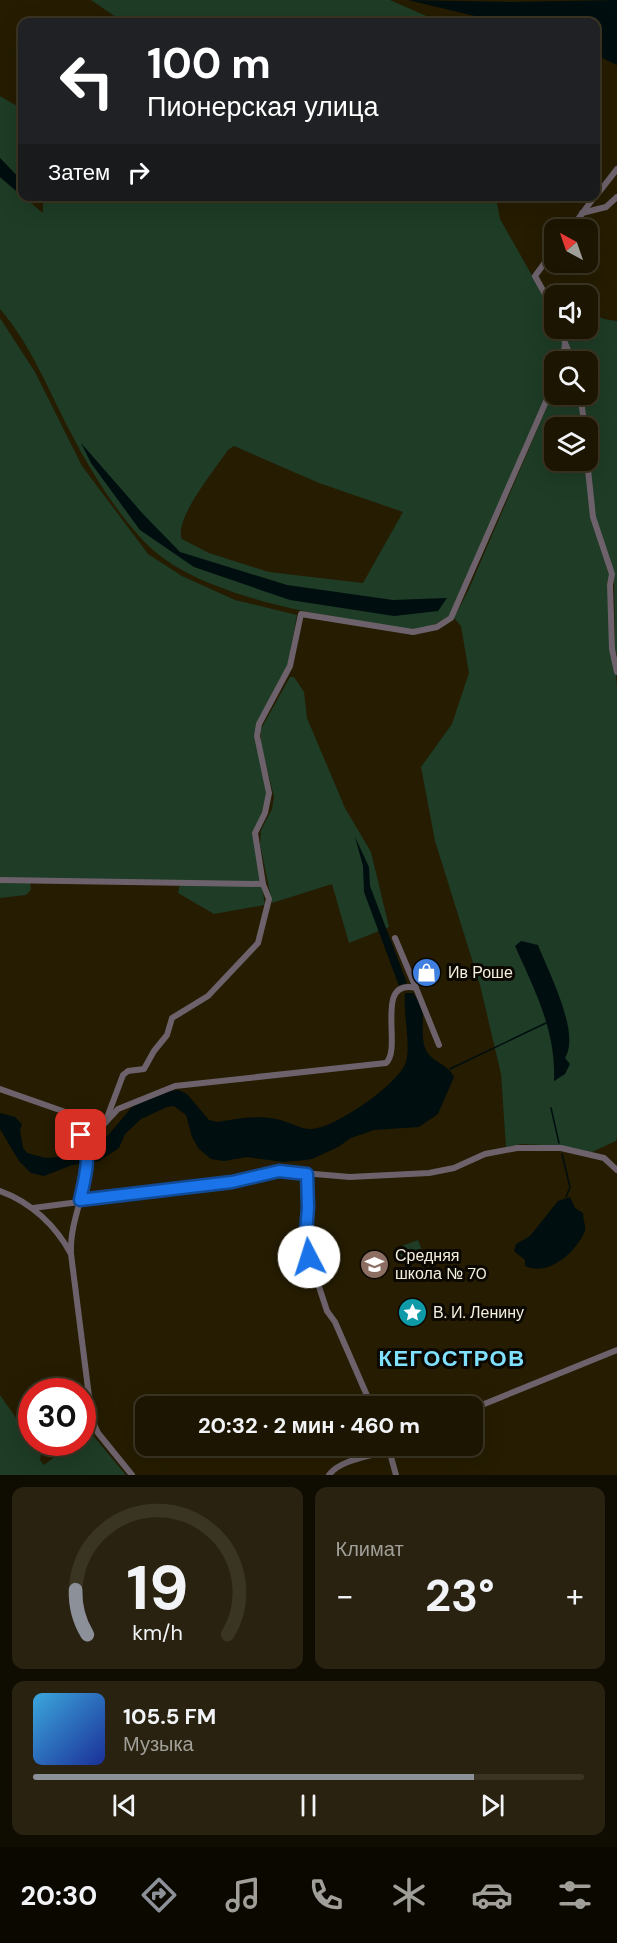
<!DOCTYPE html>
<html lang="ru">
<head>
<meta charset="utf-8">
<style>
  :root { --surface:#1c1501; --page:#292210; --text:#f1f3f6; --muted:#a09f99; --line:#3a3423; --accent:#8c9099 }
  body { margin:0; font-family:"DM Sans",sans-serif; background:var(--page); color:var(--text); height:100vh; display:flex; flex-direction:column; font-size:22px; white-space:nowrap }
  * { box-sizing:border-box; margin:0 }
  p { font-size:20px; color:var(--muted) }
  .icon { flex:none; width:33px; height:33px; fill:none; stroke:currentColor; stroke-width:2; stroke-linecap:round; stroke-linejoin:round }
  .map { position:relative; height:1475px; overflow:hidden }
  .drawer { display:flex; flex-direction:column; gap:12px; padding:12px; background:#0f0c01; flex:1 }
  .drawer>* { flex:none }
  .top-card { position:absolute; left:18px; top:18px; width:582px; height:183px; border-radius:12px; box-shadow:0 6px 24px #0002,0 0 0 2px var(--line); background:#202124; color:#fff; overflow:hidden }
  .needle { width:39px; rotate:320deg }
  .controls { position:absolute; left:544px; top:219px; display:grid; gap:12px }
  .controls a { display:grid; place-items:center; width:54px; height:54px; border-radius:12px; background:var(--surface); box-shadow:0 6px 24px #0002,0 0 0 2px var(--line); font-size:30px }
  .speed { position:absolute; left:18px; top:1378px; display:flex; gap:12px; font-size:30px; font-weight:700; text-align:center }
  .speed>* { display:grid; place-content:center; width:78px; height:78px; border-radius:50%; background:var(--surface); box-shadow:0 6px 24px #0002,0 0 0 2px var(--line); line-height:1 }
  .speed .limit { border:9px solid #d22; background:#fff; color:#111 }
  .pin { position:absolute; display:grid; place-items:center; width:51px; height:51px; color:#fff; margin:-26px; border-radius:12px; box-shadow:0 3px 9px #0006 }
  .me { position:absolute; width:66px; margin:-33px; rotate:355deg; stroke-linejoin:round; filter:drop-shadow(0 0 4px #0008) }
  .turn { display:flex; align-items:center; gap:21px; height:126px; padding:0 30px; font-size:27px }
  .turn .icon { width:78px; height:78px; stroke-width:2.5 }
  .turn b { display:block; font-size:42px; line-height:51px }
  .then { display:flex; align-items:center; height:57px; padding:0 30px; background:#0003; gap:12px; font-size:22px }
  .big { font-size:45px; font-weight:700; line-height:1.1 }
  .drawer .tile { flex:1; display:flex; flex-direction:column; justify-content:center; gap:9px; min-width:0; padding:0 21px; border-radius:12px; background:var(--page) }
  .drawer .dial { align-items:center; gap:0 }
  .dial svg { height:156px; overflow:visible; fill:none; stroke:var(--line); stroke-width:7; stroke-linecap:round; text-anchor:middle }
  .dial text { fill:var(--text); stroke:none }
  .song { display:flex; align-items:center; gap:18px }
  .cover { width:72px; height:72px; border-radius:9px; background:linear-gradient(135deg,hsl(200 70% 55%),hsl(230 70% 35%)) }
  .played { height:6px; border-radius:3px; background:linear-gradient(90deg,var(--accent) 80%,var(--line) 80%) }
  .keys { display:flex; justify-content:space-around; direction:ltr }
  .heat { display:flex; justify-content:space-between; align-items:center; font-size:33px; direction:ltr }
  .drawer .tiles { flex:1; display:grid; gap:12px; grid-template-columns:1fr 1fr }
  .tile:last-child { grid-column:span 2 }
  .trip { position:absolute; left:135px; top:1396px; width:348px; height:60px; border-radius:12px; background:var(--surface); box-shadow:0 6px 24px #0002,0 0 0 2px var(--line); font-weight:700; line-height:60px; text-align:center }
  .dock { display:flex; height:96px; justify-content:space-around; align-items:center; background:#0b0800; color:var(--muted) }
  .dock .icon { width:42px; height:42px }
  .dock .selected { color:var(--accent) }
  .dock b { font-size:27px; color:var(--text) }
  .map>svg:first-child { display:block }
  .green { fill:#1e3c26; fill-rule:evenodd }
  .water { fill:#000e0f }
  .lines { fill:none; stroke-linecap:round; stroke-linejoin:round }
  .stream { stroke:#000e0f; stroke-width:1.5 }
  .minor { stroke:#6d626b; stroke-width:6 }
  .route-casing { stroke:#114b97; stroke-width:15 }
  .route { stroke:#1a73e8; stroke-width:10 }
  .labels { text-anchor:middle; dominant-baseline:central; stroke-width:6; stroke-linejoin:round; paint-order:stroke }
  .poi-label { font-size:16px; fill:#f5efdf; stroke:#0b0701; text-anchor:start }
  .district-label { font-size:22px; font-weight:bold; letter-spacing:1.5px; fill:#80e1ff; stroke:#0b0701 }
</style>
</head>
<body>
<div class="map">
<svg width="617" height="1475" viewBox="0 0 617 1475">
  <rect width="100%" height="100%" fill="#251c01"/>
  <g class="green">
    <polygon points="91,0 390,0 440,22 123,22"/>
    <polygon points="0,96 22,109 22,181 0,158"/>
    <path d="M0,177L43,213V201L39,197H496L500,219L555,316V328L560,329L563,343L561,361L555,362L554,379L450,615C439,623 426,630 412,630C386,629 357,620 331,616C277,607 195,587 153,550C122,522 91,472 72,435C49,392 32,346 0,309ZM234,446L319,483L403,512L363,583L269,572L209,553L182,539C173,520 216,468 228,450Z"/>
    <polygon points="588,312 604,319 617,321 617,656 615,649 614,573 594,517 591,500 588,428 581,395 588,394 588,362 575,361 566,342 564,329 588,328"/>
    <polygon points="0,318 35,372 82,466 148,554 182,576 235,600 297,615 288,665 256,729 269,795 267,805 253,834 265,905 214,914 178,893 180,884 30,881 31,890 26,895 0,898"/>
    <polygon points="555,388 555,394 578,395 582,427 555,428 555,460 585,461 591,517 609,569 617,689 617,1137 616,1141 590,1153 563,1146 522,1144 506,1147 501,1074 480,985 435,841 421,767 452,724 469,673 461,626 454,618 469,589"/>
    <polygon points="290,677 294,677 304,692 307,718 345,808 371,852 389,927 349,943 332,884 272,903 260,844 261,830 272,809 274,797 261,744 261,729"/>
    <polygon points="418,1240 424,1255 401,1264 394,1249"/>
    <polygon points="0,1395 21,1425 31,1417 32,1443 46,1443 42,1447 40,1460 44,1465 62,1451 61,1446 65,1443 82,1443 83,1428 85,1426 126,1475 0,1475"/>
  </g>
  <g class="water">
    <polygon points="408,0 511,2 617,0 617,65 596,55 596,22 500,22"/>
    <polygon points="0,158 22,181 22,196 0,177"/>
    <polygon points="81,443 143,514 180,552 287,585 393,600 447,598 438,611 394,616 290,600 194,567 140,530 91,463"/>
    <polygon points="355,837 369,867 370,886 407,983 399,986 364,892 363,866"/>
    <path d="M521,941L538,945C548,971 581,1033 565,1058L570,1064L565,1074L554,1081C556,1030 535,991 515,946Z"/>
    <path d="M405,993H413C417,999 422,1006 423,1014C423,1025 421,1042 427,1052C434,1063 448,1064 454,1077L438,1114L419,1127L374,1130L351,1138L338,1147L312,1159L297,1161L283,1162L247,1157L224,1161L211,1159L199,1149L192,1137L186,1115L174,1106L167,1107L141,1119L125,1134L119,1148L99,1161L72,1165L44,1176L31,1173L19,1161L0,1129V1113L15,1117L22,1124L20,1130L23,1148L27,1153L46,1158L67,1156L105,1139L132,1107L163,1092L179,1090L187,1094L209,1120L217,1122C235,1119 257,1115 276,1119C288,1121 299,1129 311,1129C334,1129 399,1084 406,1062C411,1045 403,1014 405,993Z"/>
    <path d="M570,1197L575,1208L583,1213C583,1219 586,1227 585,1231C576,1252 549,1277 525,1266V1260L514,1251L516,1244L530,1236L558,1201Z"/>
  </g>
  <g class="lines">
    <g class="stream">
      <polyline points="450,1069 548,1022"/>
      <polyline points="551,1108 559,1143"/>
      <polyline points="562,1154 570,1187 566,1197"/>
    </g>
    <g class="minor">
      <polyline points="596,196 617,169"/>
      <polyline points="582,213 606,207 617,197"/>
      <polyline points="570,230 595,196"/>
      <polyline points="555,249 535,276 555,312"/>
      <polyline points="562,328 565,343 563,362"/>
      <polyline points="565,343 573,362"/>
      <polyline points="580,394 585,428"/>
      <polyline points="587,460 593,517 612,574 610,585 612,649 617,672"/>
      <polyline points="0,880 263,884"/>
      <polyline points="395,938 416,988"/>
      <path d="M0,1089L74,1115L105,1123L118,1109L175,1086L386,1063C403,1048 373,978 416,988L439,1045"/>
      <polyline points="86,1143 105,1123 123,1075 128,1071 144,1069 154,1051 167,1035 172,1018 208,996 258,943 269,899 263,884 255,833 265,813 269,793 257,736 259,724 290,666 301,614 413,632 437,627 451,618 555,381"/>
      <polyline points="307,1174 308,1208 305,1244 327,1311 335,1322 372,1407"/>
      <path d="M0,1191C31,1202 56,1226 71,1254L92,1420L98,1433L132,1475"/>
      <polyline points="33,1208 232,1182 279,1171 350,1177 429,1173 454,1168 485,1154 517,1148 561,1148 604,1158 617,1170"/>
      <path d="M71,1251C70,1215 93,1181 86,1145C85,1137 77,1126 74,1115"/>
      <polyline points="472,1409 617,1350"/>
      <polyline points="388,1446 396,1475"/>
      <path d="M329,1475C340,1459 373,1456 390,1450"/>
    </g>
  </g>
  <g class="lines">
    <defs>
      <path id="route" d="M81,1135C93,1152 84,1181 80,1200L232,1182L279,1171L307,1174L308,1208L305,1244L309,1257"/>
    </defs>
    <use href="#route" class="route-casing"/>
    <use href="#route" class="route"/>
  </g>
  <defs>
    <symbol id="shop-disc" viewBox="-11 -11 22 22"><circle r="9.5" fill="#3f7fe0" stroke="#0b0701"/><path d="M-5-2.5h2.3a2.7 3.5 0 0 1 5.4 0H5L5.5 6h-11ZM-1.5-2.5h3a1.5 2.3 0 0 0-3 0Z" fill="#fff"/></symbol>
    <symbol id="school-disc" viewBox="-11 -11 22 22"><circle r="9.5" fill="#8d6e63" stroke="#0b0701"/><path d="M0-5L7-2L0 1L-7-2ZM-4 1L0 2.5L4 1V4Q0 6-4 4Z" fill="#fff"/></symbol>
    <symbol id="sight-disc" viewBox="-11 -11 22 22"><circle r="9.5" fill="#0f9aa8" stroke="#0b0701"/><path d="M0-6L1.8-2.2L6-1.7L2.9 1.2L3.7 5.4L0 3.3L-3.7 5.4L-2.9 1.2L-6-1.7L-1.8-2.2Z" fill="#fff"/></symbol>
  </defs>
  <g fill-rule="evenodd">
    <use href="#shop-disc" x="410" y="956" width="33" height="33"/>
    <use href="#school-disc" x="358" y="1248" width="33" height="33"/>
    <use href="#sight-disc" x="396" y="1296" width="33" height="33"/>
  </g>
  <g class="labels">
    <g class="poi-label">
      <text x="448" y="972">Ив Роше</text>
      <text x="395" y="1255">Средняя<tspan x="395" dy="18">школа № 70</tspan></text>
      <text x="433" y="1312">В. И. Ленину</text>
    </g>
    <g class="district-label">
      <text x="452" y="1358">КЕГОСТРОВ</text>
    </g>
  </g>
</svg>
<div class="controls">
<a><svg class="needle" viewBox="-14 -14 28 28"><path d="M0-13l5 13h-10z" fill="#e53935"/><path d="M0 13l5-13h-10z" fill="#a09f99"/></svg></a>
<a><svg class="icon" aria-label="sound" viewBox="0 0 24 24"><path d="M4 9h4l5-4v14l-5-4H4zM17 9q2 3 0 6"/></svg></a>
<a><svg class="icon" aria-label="search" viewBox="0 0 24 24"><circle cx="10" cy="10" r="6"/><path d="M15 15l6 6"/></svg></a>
<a><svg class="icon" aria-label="layers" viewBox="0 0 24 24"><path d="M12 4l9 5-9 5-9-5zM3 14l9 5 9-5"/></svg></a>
</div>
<div class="speed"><div class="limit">30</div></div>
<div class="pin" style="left:81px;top:1135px;background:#d93025"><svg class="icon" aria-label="arrive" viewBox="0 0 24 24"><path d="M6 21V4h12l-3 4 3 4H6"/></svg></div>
<svg class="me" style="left:309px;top:1257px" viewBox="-20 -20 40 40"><circle r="19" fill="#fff"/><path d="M0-13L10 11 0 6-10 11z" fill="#1a73e8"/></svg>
<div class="trip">20:32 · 2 мин · 460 m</div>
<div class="top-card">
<div class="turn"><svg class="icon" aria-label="left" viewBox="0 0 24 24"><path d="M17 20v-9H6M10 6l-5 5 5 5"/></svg><div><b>100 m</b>Пионерская улица</div></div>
<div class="then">Затем<svg class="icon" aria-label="right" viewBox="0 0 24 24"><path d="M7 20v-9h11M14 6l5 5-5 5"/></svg></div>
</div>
</div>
<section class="drawer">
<div class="tiles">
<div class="tile dial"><svg viewBox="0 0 100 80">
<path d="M14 69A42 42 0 1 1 86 69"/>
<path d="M14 69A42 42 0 0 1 8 46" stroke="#8c9099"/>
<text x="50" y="56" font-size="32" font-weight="700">19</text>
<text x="50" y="72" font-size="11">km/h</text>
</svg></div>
<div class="tile"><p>Климат</p>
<div class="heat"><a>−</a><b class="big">23°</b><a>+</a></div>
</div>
<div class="tile">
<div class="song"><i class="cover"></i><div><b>105.5 FM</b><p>Музыка</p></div></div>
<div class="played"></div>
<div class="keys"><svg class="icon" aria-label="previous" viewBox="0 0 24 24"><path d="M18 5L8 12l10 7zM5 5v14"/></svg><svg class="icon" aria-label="pause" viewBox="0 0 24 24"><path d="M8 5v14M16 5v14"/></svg><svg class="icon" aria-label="next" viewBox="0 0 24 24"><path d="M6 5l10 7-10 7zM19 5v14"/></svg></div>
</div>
</div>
</section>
<nav class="dock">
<b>20:30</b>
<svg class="icon selected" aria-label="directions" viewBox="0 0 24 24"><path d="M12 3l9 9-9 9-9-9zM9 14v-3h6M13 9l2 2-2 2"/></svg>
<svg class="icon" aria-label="music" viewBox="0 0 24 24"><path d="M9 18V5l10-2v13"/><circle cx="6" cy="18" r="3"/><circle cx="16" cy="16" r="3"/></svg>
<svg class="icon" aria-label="phone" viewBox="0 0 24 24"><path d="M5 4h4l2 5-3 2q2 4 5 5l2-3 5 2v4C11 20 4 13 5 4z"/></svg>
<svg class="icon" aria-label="climate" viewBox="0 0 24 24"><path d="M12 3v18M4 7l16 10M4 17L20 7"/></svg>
<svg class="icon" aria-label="car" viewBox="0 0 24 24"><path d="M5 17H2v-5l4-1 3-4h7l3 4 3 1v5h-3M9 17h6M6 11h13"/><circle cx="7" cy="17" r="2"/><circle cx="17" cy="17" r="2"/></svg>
<svg class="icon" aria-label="filters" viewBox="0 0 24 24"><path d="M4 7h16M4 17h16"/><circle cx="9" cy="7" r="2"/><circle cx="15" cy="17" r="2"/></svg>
</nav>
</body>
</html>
